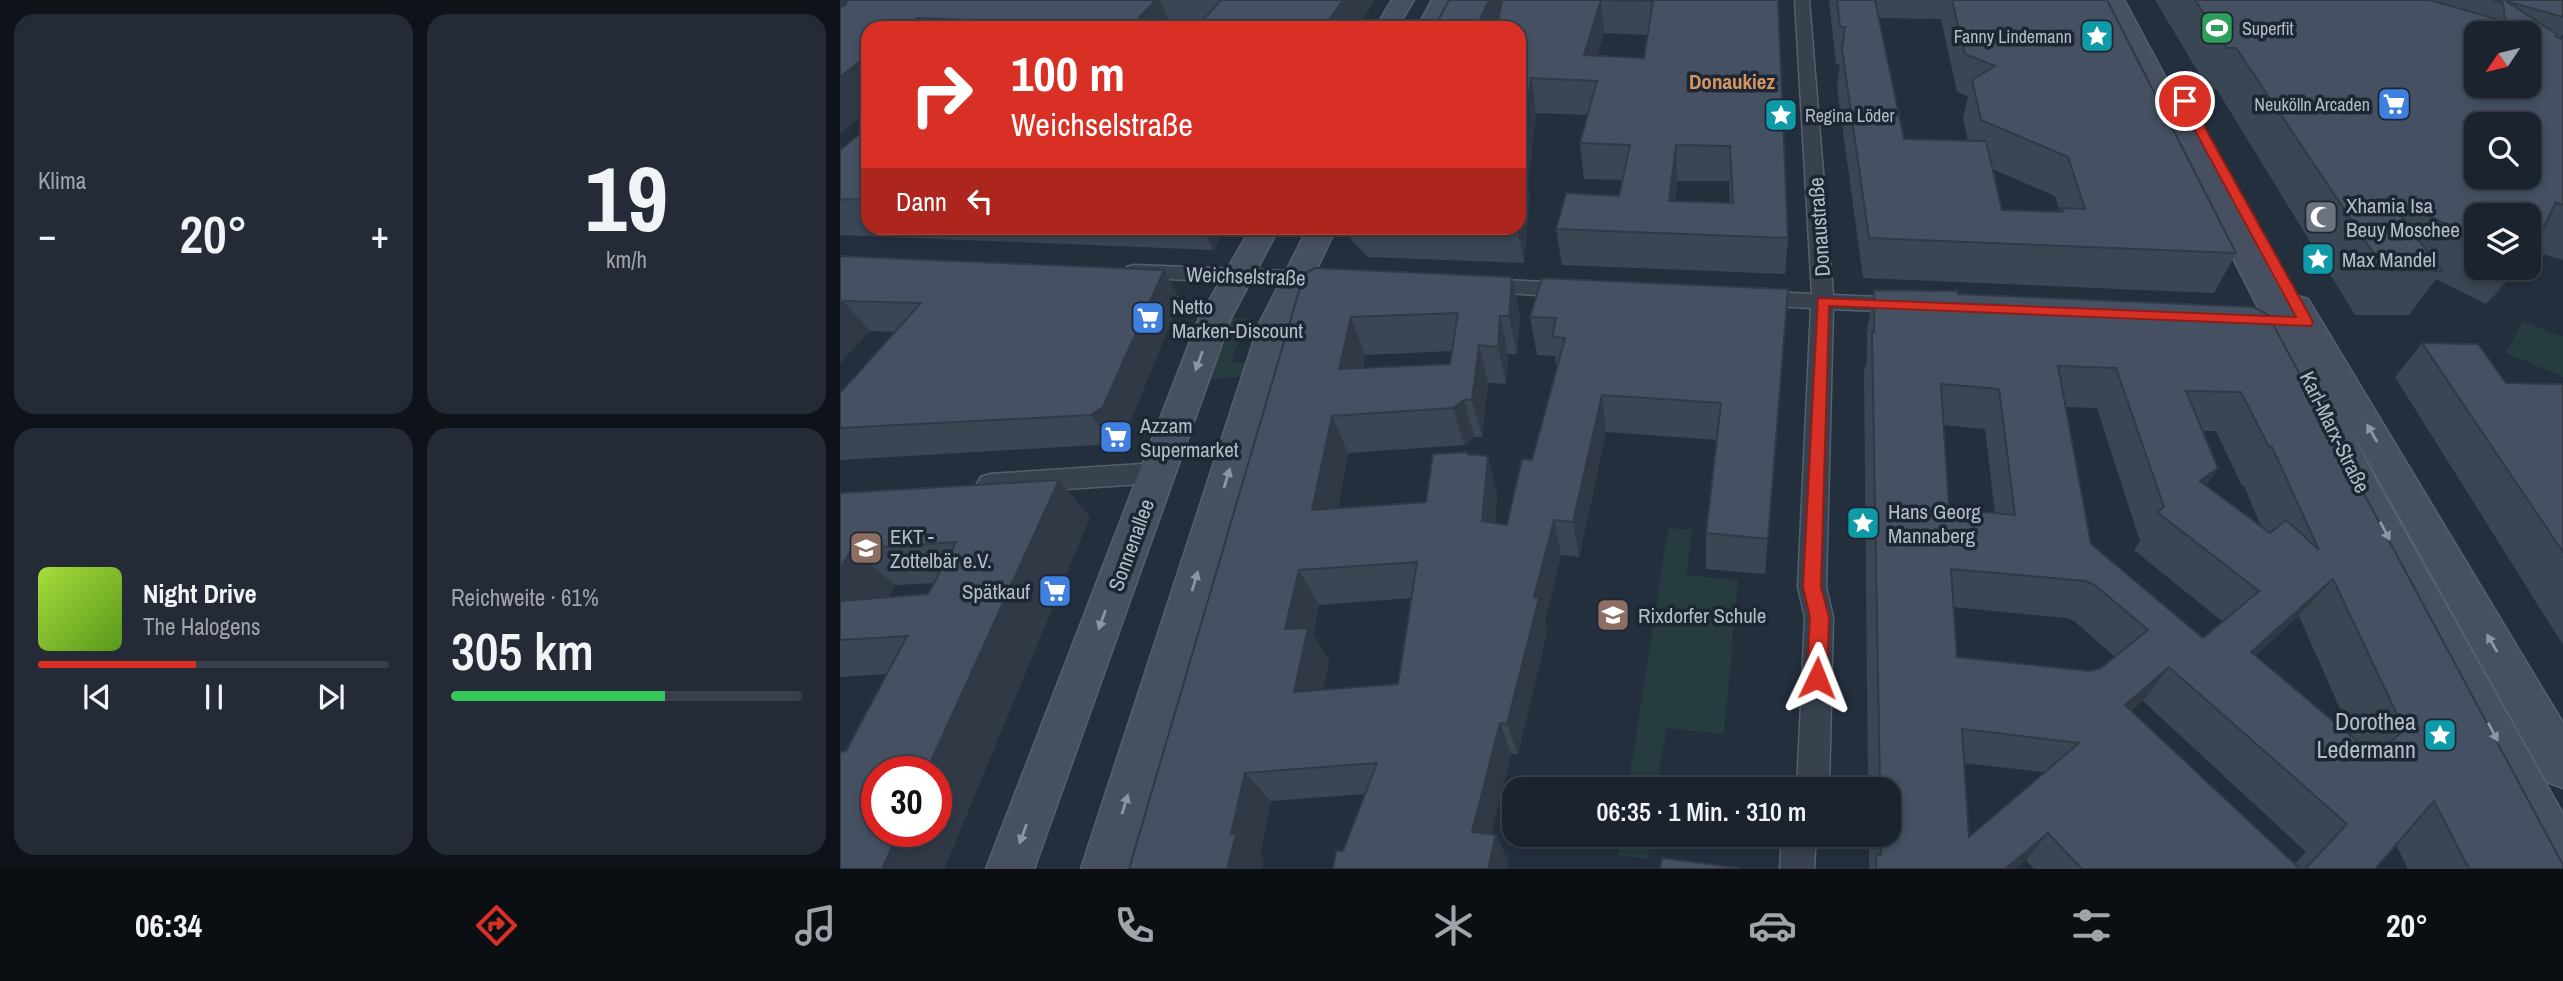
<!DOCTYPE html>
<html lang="de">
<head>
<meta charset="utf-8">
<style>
  :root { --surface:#1b232e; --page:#242b36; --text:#f1f3f6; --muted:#a0a4aa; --line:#39404a; --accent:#d93025 }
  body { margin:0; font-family:"Archivo Narrow",sans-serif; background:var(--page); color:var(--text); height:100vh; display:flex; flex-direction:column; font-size:26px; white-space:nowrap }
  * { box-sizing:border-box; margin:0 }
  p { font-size:23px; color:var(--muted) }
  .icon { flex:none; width:38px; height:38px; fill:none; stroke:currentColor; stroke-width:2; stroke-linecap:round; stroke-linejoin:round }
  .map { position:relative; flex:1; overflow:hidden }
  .sheet { display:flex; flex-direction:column; gap:14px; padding:14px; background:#0f1319; width:840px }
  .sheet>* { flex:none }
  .top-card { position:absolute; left:21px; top:21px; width:665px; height:214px; border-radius:21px; box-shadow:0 4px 10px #0003,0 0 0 2px var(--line); background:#d93025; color:#fff; overflow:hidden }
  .needle { width:46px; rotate:235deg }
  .tools { position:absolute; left:1624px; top:21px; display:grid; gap:14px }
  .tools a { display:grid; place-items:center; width:77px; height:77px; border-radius:14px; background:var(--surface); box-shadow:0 4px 10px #0003,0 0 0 2px var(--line); font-size:35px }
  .speed { position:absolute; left:21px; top:756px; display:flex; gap:14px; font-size:35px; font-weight:700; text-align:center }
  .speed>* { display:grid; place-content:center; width:91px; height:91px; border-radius:50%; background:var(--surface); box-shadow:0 4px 10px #0003,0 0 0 2px var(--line); line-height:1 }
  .speed .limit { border:10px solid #d22; background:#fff; color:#111 }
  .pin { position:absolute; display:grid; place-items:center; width:60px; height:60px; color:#fff; margin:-30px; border:4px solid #fff; border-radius:50%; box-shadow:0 2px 7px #0007 }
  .me { position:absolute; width:77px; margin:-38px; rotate:2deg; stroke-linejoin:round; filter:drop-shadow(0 0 5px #0008) }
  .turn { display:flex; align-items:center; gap:24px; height:147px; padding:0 35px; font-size:32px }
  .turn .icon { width:91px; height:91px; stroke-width:2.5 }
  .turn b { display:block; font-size:49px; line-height:60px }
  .then { display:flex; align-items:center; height:66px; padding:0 35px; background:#0003; gap:14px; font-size:26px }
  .big { font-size:52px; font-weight:600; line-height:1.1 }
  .sheet .widget { flex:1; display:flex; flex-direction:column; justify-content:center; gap:10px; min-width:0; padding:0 24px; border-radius:21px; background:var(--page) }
  .sheet .dial { align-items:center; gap:0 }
  .dial b { font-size:91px; line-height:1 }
  .song { display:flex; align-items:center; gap:21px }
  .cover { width:84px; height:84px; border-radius:10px; background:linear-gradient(135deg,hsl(80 70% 55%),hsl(90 70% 35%)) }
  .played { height:7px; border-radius:4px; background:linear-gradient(90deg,var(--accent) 45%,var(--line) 45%) }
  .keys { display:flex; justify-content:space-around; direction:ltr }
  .heat { display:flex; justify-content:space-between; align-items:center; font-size:38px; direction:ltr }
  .charge { height:10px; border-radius:5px; background:linear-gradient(90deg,#34c759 61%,var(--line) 0) }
  .sheet .tiles { flex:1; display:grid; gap:14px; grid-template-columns:repeat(2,1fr) }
  .trip { position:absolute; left:662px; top:777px; width:399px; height:70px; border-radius:21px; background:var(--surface); box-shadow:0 4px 10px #0003,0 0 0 2px var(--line); font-weight:600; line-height:70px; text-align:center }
  .tabs { display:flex; height:112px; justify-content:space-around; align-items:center; background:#0b0e12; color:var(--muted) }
  .tabs .icon { width:49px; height:49px }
  .tabs .current { color:var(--accent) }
  .tabs b { font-size:32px; color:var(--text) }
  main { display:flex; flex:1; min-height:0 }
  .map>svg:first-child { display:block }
  .green { fill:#263c3f }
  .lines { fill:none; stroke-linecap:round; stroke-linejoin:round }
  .street-casing { stroke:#565f6c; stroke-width:3 }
  .secondary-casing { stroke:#565f6c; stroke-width:3 }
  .street { fill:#38414e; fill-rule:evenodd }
  .secondary { fill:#465061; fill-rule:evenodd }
  .wall { fill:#3b4654; fill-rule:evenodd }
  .shaded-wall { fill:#303945 }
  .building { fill:#455162; stroke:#303945; stroke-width:2; fill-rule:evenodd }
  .oneway { fill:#8e96a5 }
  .route { fill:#d93025; stroke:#8d1f18; stroke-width:2 }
  .labels { text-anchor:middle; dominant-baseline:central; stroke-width:7; stroke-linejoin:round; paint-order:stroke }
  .far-poi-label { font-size:18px; fill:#b4bcc9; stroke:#1d2633; text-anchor:start }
  .far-quarter-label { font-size:21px; font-weight:bold; fill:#d59563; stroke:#1d2633 }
  .poi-label { font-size:21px; fill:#b4bcc9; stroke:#1d2633; text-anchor:start }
  .street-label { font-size:21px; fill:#b4bcc9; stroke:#1d2633 }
  .near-poi-label { font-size:24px; fill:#b4bcc9; stroke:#1d2633; text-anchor:end }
</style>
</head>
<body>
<main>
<section class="sheet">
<div class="tiles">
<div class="widget"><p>Klima</p>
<div class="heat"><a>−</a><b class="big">20°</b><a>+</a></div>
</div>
<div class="widget dial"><b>19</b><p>km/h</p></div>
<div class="widget">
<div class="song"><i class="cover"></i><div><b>Night Drive</b><p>The Halogens</p></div></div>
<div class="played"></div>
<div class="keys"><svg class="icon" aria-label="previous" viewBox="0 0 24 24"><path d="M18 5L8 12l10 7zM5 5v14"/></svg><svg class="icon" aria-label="pause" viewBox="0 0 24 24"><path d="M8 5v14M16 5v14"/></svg><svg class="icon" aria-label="next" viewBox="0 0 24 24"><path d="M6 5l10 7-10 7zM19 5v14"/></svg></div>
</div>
<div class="widget"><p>Reichweite · 61%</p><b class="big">305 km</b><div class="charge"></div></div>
</div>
</section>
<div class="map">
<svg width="1723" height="869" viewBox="0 0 1723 869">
  <rect width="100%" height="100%" fill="#242f3e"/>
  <g class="green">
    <polygon points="392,318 407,318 391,362 408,362 403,377 367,379 386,327"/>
    <polygon points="1683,321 1723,337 1723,377 1666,353"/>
    <polygon points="828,528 852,530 846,575 898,580 884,734 826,728 817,789 788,789"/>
    <polygon points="782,835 811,835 808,859 778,855"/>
  </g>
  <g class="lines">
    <defs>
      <g id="street">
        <polygon points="955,0 969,0 993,295 1062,298 1070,300 1073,305 1070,310 1062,312 993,309 986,587 993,617 989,789 957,789 965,617 958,587 971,308 913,305 905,303 902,298 905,293 913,291 972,294"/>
        <polygon points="294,265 475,272 482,274 486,279 482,284 475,286 287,277 284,272 287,267"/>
        <polygon points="641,279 730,283 738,285 741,290 738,295 730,297 634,291 630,286 634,281"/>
        <polygon points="317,463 326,466 330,473 326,480 317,483 150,494 141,491 137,484 141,477 150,474"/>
        <polygon points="946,835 980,835 975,850 974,869 940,869 941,850"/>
      </g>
      <g id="secondary">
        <polygon points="552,0 574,0 557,28 535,28"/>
        <polygon points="592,0 614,0 599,28 577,28"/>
        <polygon points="1262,0 1284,0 1445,300 1457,296 1468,299 1723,723 1723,788 1707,782 1510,428 1534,477 1723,814 1723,869 1700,869 1500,482 1425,321"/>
        <polygon points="411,228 439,228 391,318 194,869 146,869 359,318"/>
        <polygon points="468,228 496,228 452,322 289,869 241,869 420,322"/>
      </g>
    </defs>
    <use href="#street" class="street-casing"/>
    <use href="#secondary" class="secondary-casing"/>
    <use href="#street" class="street"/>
    <use href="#secondary" class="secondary"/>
  </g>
  <g class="wall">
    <polygon points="0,0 535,0 517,28 28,28"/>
    <path d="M609,0H938L948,238L945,274L722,265L716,229L779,196L783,180L744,179L740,143L748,115L696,113L688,185L690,194L684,263L528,257L512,241L507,228H679L658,26L657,28H594ZM764,33L808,35L804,58L757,56ZM837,181H889L890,203L835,201Z"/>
    <path d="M989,0H1267L1396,253L1374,293L1023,278L997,87L1000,65L996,64ZM1039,18L1101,19L1117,92L1128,96L1123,118L1128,141L1064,139ZM1152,169L1215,196L1220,212L1162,210Z"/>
    <polygon points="1315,0 1723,0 1723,34 1720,38 1723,39 1723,260 1692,251 1689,255 1689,215 1636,215 1636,268 1678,268 1657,294 1646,304 1596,279 1569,315 1515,315 1377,90 1369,90"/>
    <polygon points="28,127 28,228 387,228 373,250 0,235 0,150"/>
    <polygon points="0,256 324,270 340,300 284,437 272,444 0,460 0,391 2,391 55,332 30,331 0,363"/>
    <path d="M464,274L672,277L680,315L677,354H668L666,384L648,383L642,437H634L624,445L508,453L498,508L586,502L628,454L657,493L655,523L667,525L692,460L717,369L715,356L697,355L690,317L948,289L925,574L866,569V533L877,440L766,432L739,557L721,555L705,621L707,632L678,754L671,753L651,834L656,835L668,861L667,869H493L503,851L525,794L431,801L420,856L424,860L289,869ZM612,351L610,364L523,368L525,355ZM572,598L558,684L483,690L489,661L473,635L479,605Z"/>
    <path d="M1034,290L1414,307L1723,869H1568L1556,845L1535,869H1194L1186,860L1175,869H1029V835H1048V789H1028L1024,372L1027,359V331ZM1225,407L1257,408L1300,541L1294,550L1383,622L1363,638L1251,544ZM1103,425L1145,429L1155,513L1109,509ZM1363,431H1376L1402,486H1404L1421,526L1366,485L1378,468ZM1113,607L1226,618L1234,621L1275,657L1261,668L1250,671L1117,657ZM1459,616L1513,738L1415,656ZM1303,701L1466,852L1454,864L1291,710ZM1124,763L1204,772L1129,837Z"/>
    <polygon points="1582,343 1666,383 1723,384 1723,645 1555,377"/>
    <path d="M0,493L250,517L104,869H0L6,751L47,674L0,677ZM95,583L88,594L48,598L55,585Z"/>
  </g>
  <g class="shaded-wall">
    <polygon points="0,0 54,0 0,39"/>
    <polygon points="316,0 320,0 332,28 292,28 291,26"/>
    <polygon points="503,0 535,0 517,28 483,28"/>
    <polygon points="649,0 666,0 667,4 657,28 636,28"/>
    <polygon points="761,0 764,33 750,80 744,55"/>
    <polygon points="77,18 83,28 64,28"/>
    <polygon points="28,55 28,111 0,134 0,77"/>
    <polygon points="691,78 696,113 688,185 690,194 684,263 677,228 679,228 681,158"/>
    <polygon points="836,145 837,181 830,233 829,201"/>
    <polygon points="362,228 387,228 373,250"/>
    <polygon points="1676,268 1678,268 1657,294 1646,304"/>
    <polygon points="324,270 340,300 284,437 272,444 251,415"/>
    <polygon points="672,277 680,315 677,354 669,316"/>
    <polygon points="3,301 30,331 0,363 0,304"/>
    <polygon points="660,316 668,354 666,384 658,347"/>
    <polygon points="511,317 525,355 514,407 499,369"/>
    <polygon points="639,345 648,383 642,437 632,400"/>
    <polygon points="762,395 766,432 739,557 733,522"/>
    <polygon points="624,400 634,437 624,445 613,408"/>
    <polygon points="492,416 508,453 490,546 472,510"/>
    <polygon points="648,456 657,493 652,557 642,521"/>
    <polygon points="1378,468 1353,506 1360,481"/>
    <polygon points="219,480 250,517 104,869 42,869 59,831 96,831 96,772 86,772"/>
    <polygon points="714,520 721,555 705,621 707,632 678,754 667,724 694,597"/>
    <polygon points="12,549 55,585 25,638 0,619 0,568"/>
    <polygon points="459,570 479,605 473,635 489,661 476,723 454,692 445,629"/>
    <polygon points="1493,579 1459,616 1380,687 1411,652"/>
    <polygon points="1329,667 1303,701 1260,737 1285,705"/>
    <polygon points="660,723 671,753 646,858 632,832"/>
    <polygon points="405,773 431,801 420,856 424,860 422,869 387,869 391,834"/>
    <polygon points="1208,833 1186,860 1175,869 1165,869"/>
    <polygon points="656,835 668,861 667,869 648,869"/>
  </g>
  <g class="building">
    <polygon points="7,0 316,0 291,26 77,18 64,28 28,28 28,55 0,77 0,7 6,4"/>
    <polygon points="381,0 503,0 483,28 356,28"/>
    <polygon points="609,0 649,0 636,28 594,28"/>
    <path d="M662,0H761L744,55L804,58L813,1L762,0H938L948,238L716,229L726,193L779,196L790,145L740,143L757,81L691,78L681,158H684L679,210V28H657ZM836,145L890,146L893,203L829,201Z"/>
    <polygon points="997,0 1035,0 1064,139 1146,141 1162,210 1223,212 1221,208 1245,209 1228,157 1141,120 1132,80 1155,66 1125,54 1112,0 1267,0 1396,253 1029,238 1002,49 1005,27 1000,27"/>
    <path d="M1355,0H1590L1662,21L1665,19L1663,3L1653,0H1723V17L1666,1L1715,33L1716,37L1723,39V205L1716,202L1693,249L1689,254V215H1636V238L1547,197L1602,271L1545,270L1396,48H1387ZM1636,33H1689V86H1636ZM1636,124H1689V177H1636Z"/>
    <polygon points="28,127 28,200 0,199 0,150"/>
    <polygon points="0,256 324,270 263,407 251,415 0,428 0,391 2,391 81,303 3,301 0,304"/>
    <path d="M475,268L672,277L669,316H660L658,347L639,345L632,400H624L613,408L492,416L472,510L586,502L593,454L627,452V454L648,456L642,521L667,525L682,459L692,460L725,338L712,337L716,318L690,317L702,278L948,289L928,539L866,533L881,403L762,395L733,522L714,520L694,597L699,598L667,724L660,723L632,832L656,835L648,869H493L496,851H503L537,763L405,773L391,834H396L387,869H289L464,274ZM618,313L610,364L499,369L511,317ZM577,562L558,684L454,692L468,628L445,629L459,570Z"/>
    <path d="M1034,290L1118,291V294L1414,307L1428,315L1723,865V869H1629L1594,801L1535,869H1465L1507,824L1329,667L1285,705L1460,869H1242L1208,833L1165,869H1036V854L1041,855L1040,835H1048V789H1040L1032,332H1034ZM1218,366L1276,368L1324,507L1317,512L1419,591L1363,638L1251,544ZM1101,384L1159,389L1175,515L1109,509ZM1346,391L1401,392L1429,447H1432L1479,550L1446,520L1430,533L1360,481L1378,468ZM1111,569L1246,581L1255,585L1308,630L1261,668L1250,671L1117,657ZM1493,579L1564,729L1536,757L1411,652ZM1122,729L1239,743L1129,837Z"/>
    <polygon points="1582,343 1638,344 1666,383 1723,384 1723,552"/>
    <polygon points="219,480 86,772 37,772 37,831 59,831 42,869 0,869 0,752 6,751 67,636 0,640 0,601 88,594 116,542 12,549 0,568 0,493"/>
    <polygon points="822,858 899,868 899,869 820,869"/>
  </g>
  <defs><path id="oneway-solid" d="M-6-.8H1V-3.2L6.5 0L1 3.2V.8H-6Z" transform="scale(1.75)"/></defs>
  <g class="oneway">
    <use href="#oneway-solid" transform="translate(359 361) rotate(110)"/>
    <use href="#oneway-solid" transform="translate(1532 433) rotate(-120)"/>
    <use href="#oneway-solid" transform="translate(387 478) rotate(-73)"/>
    <use href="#oneway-solid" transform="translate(1545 531) rotate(62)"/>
    <use href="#oneway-solid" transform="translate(355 581) rotate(-73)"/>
    <use href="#oneway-solid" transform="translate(262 620) rotate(110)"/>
    <use href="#oneway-solid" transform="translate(1652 643) rotate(-120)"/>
    <use href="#oneway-solid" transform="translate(1653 732) rotate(62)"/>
    <use href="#oneway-solid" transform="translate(285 804) rotate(-73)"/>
    <use href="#oneway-solid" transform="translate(183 834) rotate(110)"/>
  </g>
  <polygon class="route" points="1345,98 1350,101 1473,322 1471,326 989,306 981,587 989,617 987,678 984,684 977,687 970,684 967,678 970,617 963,587 978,298 1456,317 1339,101"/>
  <defs>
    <symbol id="stadium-square" viewBox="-11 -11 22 22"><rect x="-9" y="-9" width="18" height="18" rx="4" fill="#2e9e5b" stroke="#1d2633"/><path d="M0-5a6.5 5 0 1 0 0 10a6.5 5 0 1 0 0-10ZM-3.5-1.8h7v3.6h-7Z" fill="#fff"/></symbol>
    <symbol id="sight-square" viewBox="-11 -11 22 22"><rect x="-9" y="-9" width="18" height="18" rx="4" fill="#0f9aa8" stroke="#1d2633"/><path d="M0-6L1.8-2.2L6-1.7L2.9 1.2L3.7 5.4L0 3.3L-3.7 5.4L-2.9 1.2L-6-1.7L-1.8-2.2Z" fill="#fff"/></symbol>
    <symbol id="supermarket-square" viewBox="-11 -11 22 22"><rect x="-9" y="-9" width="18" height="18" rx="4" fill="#3f7fe0" stroke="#1d2633"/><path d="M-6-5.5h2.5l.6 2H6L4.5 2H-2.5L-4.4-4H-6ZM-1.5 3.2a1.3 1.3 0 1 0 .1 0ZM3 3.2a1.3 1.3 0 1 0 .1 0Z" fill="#fff"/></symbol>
    <symbol id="mosque-square" viewBox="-11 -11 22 22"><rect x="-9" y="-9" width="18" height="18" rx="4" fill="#6b7280" stroke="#1d2633"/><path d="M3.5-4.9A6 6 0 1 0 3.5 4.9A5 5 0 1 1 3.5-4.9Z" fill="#fff"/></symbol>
    <symbol id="school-square" viewBox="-11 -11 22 22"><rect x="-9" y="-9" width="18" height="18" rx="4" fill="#8d6e63" stroke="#1d2633"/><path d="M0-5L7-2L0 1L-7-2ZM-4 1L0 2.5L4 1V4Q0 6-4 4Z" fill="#fff"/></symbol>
  </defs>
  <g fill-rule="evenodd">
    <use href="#stadium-square" x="1358" y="9" width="38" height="38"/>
    <use href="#sight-square" x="1238" y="17" width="38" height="38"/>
    <use href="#supermarket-square" x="1535" y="85" width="38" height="38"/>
    <use href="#sight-square" x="922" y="96" width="38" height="38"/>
    <use href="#mosque-square" x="1462" y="198" width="38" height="38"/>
    <use href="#sight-square" x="1459" y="240" width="38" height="38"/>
    <use href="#supermarket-square" x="289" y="299" width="38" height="38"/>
    <use href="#supermarket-square" x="257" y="418" width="38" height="38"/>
    <use href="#sight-square" x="1004" y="504" width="38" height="38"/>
    <use href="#school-square" x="7" y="529" width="38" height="38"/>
    <use href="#supermarket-square" x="196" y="572" width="38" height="38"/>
    <use href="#school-square" x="754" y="596" width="38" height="38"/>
    <use href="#sight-square" x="1581" y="716" width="38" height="38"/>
  </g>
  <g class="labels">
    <g class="far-poi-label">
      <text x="1402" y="28">Superfit</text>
      <text x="1232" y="36" text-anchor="end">Fanny Lindemann</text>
      <text x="1530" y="104" text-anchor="end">Neukölln Arcaden</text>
      <text x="965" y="115">Regina Löder</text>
    </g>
    <g class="far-quarter-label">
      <text x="892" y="81">Donaukiez</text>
    </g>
    <g class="poi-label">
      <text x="1506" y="205">Xhamia Isa<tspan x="1506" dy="24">Beuy Moschee</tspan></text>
      <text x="1502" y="259">Max Mandel</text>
      <text x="332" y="306">Netto<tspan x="332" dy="24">Marken-Discount</tspan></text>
      <text x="300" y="425">Azzam<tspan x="300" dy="24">Supermarket</tspan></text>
      <text x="1048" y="511">Hans Georg<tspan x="1048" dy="24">Mannaberg</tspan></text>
      <text x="50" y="536">EKT -<tspan x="50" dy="24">Zottelbär e.V.</tspan></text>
      <text x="190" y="591" text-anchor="end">Spätkauf</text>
      <text x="798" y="615">Rixdorfer Schule</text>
    </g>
    <g class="street-label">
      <text transform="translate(979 227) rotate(-94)">Donaustraße</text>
      <text transform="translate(406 276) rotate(2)">Weichselstraße</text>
      <text transform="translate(1495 432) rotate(64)">Karl-Marx-Straße</text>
      <text transform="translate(291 545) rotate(-70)">Sonnenallee</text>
    </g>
    <g class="near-poi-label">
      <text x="1576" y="721">Dorothea<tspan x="1576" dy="28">Ledermann</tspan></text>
    </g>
  </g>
</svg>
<div class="tools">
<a><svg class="needle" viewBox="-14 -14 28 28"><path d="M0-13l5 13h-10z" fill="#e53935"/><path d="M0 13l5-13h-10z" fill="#a0a4aa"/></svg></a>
<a><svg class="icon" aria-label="search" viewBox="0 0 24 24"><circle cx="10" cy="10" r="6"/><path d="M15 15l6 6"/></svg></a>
<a><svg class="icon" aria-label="layers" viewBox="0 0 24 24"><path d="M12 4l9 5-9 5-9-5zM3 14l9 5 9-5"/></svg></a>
</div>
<div class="speed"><div class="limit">30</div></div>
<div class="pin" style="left:1345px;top:101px;background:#d93025"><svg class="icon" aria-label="arrive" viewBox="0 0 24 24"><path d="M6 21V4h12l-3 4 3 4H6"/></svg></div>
<svg class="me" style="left:977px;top:678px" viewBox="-20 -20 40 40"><path d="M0-17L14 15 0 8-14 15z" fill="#d93025" stroke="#fff" stroke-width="4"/></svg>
<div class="trip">06:35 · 1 Min. · 310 m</div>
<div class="top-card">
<div class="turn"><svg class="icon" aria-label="right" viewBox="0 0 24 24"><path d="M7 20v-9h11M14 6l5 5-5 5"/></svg><div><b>100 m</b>Weichselstraße</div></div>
<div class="then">Dann<svg class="icon" aria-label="left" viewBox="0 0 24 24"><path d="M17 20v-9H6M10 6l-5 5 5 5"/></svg></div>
</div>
</div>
</main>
<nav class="tabs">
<b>06:34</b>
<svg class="icon current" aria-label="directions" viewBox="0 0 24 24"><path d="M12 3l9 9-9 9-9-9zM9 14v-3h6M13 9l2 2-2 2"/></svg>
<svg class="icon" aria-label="music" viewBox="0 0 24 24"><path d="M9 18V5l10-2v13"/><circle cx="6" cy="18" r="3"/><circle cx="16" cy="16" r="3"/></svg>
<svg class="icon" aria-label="phone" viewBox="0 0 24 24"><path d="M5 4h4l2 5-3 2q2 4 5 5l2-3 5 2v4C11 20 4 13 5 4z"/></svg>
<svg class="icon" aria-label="climate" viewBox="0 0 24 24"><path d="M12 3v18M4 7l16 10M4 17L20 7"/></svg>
<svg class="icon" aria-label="car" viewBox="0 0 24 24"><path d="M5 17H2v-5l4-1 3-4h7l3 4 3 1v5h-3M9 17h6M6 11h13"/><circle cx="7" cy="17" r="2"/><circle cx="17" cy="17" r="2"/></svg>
<svg class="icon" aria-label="filters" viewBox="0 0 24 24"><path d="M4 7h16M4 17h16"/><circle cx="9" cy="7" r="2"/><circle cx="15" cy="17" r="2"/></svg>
<b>20°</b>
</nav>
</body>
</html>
